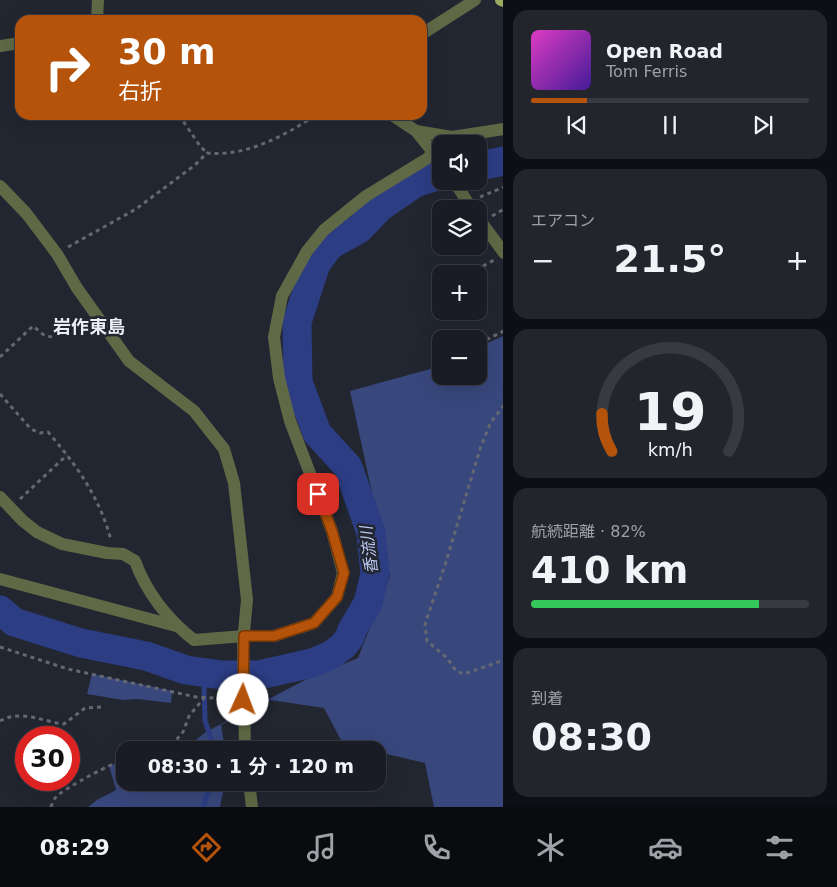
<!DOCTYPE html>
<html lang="ja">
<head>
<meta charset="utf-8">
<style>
  :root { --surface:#1a1c25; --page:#23252d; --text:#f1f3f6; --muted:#9fa1a7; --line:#383a42; --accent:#b45309 }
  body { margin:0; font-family:"DejaVu Sans","Noto Sans JP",sans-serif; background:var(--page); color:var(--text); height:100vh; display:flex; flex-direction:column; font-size:19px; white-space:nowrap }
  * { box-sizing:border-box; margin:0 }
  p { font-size:16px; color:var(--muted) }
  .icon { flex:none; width:28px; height:28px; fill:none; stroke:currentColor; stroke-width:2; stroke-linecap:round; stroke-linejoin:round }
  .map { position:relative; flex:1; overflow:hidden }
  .sheet { display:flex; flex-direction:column; gap:10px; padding:10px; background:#0e0f14; width:334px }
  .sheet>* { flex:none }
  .hud { position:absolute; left:15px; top:15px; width:412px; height:105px; border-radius:15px; box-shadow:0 5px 20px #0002,0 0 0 1px var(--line); background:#b45309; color:#fff; overflow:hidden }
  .buttons { position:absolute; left:432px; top:135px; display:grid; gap:10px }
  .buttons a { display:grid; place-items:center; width:55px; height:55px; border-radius:10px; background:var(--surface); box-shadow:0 5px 20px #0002,0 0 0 1px var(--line); font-size:25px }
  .speed { position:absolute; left:15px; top:726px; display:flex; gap:10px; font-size:25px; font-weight:700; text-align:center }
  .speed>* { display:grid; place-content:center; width:65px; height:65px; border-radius:50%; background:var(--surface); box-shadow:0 5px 20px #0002,0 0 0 1px var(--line); line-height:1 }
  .speed .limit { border:8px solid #d22; background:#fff; color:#111 }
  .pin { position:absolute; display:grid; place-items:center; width:42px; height:42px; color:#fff; margin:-21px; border-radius:10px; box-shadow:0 2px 8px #0006 }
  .me { position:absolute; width:55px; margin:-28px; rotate:2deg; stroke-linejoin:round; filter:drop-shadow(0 0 4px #0008) }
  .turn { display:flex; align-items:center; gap:18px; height:105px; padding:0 20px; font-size:22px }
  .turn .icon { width:65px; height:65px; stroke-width:2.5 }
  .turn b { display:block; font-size:35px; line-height:42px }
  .big { font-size:38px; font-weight:700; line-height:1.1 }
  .sheet .card { flex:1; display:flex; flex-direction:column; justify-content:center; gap:8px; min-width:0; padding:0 18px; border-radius:15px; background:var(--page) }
  .sheet .dial { align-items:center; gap:0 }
  .dial svg { height:130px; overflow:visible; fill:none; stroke:var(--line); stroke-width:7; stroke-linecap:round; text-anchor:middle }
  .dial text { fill:var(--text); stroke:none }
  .song { display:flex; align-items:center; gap:15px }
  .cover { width:60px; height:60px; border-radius:8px; background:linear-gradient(135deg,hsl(310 70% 55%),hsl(260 70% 35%)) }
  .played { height:5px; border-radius:2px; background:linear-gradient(90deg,var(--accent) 20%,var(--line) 20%) }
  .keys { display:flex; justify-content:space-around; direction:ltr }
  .heat { display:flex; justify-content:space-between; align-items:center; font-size:28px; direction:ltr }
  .charge { height:8px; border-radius:4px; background:linear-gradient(90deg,#34c759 82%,var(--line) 0) }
  .trip { position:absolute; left:116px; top:741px; width:270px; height:50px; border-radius:15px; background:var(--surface); box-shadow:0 5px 20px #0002,0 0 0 1px var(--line); font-weight:700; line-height:50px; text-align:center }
  .dock { display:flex; height:80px; justify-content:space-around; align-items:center; background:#0a0b0f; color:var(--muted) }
  .dock .icon { width:35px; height:35px }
  .dock .current { color:var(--accent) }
  .dock b { font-size:22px; color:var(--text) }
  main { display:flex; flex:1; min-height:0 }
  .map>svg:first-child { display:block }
  .green { fill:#38477c }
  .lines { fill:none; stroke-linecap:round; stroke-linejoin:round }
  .stream { stroke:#2c3d84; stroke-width:5 }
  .river { stroke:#2c3d84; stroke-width:29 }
  .path { stroke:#646872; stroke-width:3; stroke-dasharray:4 4; stroke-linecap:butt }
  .minor { stroke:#606946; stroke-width:12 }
  .major { stroke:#9bac60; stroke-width:12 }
  .route-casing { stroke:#753606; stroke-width:12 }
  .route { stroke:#b45309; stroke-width:9 }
  .labels { text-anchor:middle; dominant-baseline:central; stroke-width:5; stroke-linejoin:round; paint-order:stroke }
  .water-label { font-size:16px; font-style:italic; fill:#bccaf4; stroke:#222631 }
  .quarter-label { font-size:18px; font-weight:bold; fill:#ebeef6; stroke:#222631 }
</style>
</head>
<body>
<main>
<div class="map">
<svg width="504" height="807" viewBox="0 0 504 807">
  <rect width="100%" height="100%" fill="#222631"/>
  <g class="green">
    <polygon points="503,336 503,807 434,807 425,763 378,752 378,750 369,750 343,744 324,708 270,700 221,725 225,750 183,750 206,732 307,679 358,658 390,576 350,391 441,366 441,376 479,376 479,347"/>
    <polygon points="92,674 172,691 171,703 137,699 123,700 87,694"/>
    <polygon points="125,760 125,782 225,783 220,807 88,807 97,800 116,790 109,766"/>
  </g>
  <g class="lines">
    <g class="stream">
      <polyline points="206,673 204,685 205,721 215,750"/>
      <polyline points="203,807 212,782"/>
    </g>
    <g class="river">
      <polyline points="479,166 504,161"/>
      <polyline points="0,610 14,622 81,643 146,656 186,670 222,675 259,675 312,663 331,655 343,646 350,637 352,630 368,603 375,574 371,533 348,467 317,433 298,382 297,322 316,264 330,245 359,229 380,207 415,183 441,175"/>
    </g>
    <g class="path">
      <polyline points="179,115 200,146 207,153"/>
      <polyline points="480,197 504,187"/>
      <polyline points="492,216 504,209"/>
      <path d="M68,247L136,209L195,165L207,153C246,157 284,136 316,115"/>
      <polyline points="469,274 494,260"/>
      <polyline points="479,343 504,331"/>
      <polyline points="0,357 33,326 45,336 53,337 81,316"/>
      <path d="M0,394L31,429L40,433L48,432C77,466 99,496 111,540"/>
      <polyline points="504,405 491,422 481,446 445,565 425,624 427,641 447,658 456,671 464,674 504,660"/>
      <polyline points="20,499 67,455"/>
      <polyline points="0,647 68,669 196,697 230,699"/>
      <path d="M0,721C21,709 44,722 64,724L85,708L101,707"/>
      <polyline points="155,750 177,739 183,732 189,716 204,698"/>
      <path d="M51,807C52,804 54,799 56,797C63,789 115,761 125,760"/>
    </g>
    <g class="minor">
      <polyline points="97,20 98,0"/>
      <polyline points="422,34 475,0"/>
      <polyline points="0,46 20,43"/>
      <polyline points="392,115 416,131 441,162"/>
      <polyline points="416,131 452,137 504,129"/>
      <polyline points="454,181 472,209"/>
      <polyline points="0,186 26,213 57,254 77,288 129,361 194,411 224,449 234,483 247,600 243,642 245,750"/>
      <polyline points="479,219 504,253"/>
      <path d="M0,497L23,521L37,532L62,544L107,553L123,554L135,561C146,592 168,620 194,640L244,636H274L314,623L337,597L343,573L332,531L290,421L279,378L274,337L282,296L307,251L324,230L366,196L428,158L434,151"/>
      <polyline points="0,579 176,626"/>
      <polyline points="249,782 252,807"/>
    </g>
    <polyline class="major" points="501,0 504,1"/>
  </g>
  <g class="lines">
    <defs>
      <polyline id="route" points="243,700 244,636 274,636 314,623 337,597 344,573 332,531 318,494"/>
    </defs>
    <use href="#route" class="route-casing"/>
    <use href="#route" class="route"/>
  </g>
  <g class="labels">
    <g class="water-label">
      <text transform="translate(369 550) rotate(-97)">香流川</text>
    </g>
    <g class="quarter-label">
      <text x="89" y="326">岩作東島</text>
    </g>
  </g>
</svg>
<div class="buttons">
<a><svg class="icon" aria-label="sound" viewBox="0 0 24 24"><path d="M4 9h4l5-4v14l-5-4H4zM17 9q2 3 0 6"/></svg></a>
<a><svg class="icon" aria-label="layers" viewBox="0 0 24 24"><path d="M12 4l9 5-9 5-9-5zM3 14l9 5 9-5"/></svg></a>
<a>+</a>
<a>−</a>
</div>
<div class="speed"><div class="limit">30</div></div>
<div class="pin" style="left:318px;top:494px;background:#d93025"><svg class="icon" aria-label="arrive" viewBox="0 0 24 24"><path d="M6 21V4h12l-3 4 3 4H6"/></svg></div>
<svg class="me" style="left:243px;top:700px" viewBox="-20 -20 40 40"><circle r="19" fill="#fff"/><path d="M0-13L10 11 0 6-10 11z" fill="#b45309"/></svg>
<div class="trip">08:30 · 1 分 · 120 m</div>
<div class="hud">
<div class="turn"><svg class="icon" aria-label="right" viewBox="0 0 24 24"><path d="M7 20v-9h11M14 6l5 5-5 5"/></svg><div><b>30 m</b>右折</div></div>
</div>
</div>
<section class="sheet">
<div class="card">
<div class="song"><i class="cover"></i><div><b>Open Road</b><p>Tom Ferris</p></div></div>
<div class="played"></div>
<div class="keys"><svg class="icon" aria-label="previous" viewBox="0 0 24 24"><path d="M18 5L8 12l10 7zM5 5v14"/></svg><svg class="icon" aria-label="pause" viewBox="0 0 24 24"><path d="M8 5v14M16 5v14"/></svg><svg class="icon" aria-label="next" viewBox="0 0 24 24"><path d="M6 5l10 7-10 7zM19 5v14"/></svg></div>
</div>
<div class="card"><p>エアコン</p>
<div class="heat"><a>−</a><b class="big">21.5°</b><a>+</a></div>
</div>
<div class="card dial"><svg viewBox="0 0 100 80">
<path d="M14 69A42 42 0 1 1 86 69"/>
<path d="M14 69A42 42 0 0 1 8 46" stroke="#b45309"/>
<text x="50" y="56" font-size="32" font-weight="700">19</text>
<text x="50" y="72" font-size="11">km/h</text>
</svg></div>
<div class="card"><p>航続距離 · 82%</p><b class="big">410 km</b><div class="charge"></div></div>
<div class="card"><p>到着</p><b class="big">08:30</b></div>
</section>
</main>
<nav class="dock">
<b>08:29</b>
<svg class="icon current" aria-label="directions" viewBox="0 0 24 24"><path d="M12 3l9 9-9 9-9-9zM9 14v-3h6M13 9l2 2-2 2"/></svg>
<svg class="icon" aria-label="music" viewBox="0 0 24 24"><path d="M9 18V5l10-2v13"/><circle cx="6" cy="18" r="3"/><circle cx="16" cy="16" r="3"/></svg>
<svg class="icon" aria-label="phone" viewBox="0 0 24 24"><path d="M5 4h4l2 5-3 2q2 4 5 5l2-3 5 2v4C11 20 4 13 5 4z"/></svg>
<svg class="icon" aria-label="climate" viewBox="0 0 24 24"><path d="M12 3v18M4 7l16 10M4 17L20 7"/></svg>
<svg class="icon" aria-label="car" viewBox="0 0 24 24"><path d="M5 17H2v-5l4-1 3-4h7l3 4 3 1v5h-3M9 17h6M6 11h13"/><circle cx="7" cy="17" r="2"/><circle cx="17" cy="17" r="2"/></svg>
<svg class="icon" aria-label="filters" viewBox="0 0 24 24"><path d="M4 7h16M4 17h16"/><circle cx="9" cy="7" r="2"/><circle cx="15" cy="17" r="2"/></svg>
</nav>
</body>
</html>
